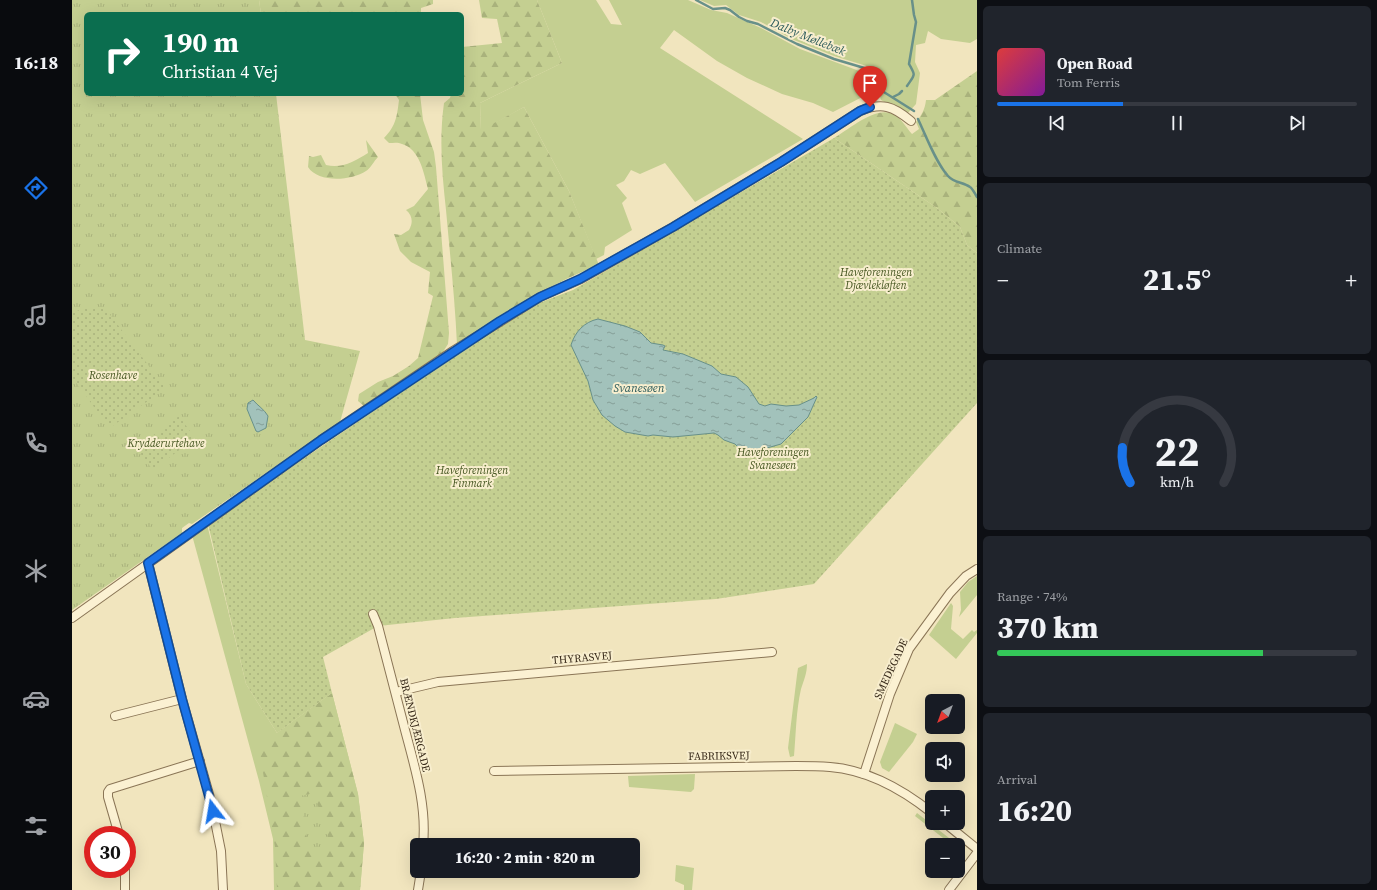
<!DOCTYPE html>
<html lang="en">
<head>
<meta charset="utf-8">
<style>
  :root { --surface:#171b24; --page:#20242c; --text:#f1f3f6; --muted:#9ea1a6; --line:#363941; --accent:#1a73e8 }
  body { margin:0; font-family:"Source Serif 4",serif; background:var(--page); color:var(--text); height:100vh; display:flex; flex-direction:column; font-size:15px; white-space:nowrap }
  * { box-sizing:border-box; margin:0 }
  p { font-size:13px; color:var(--muted) }
  .icon { flex:none; width:22px; height:22px; fill:none; stroke:currentColor; stroke-width:2; stroke-linecap:round; stroke-linejoin:round }
  .map { position:relative; flex:1; overflow:hidden }
  .details { display:flex; flex-direction:column; gap:6px; padding:6px; background:#0d0f14; width:400px }
  .details>* { flex:none }
  .banner { position:absolute; left:12px; top:12px; width:380px; height:84px; border-radius:6px; box-shadow:0 4px 16px #0002; background:#0b6e4f; color:#fff; overflow:hidden }
  .needle { width:26px; rotate:221deg }
  .tools { position:absolute; left:853px; top:694px; display:grid; gap:8px }
  .tools a { display:grid; place-items:center; width:40px; height:40px; border-radius:6px; background:var(--surface); box-shadow:0 4px 16px #0002; font-size:20px }
  .speed { position:absolute; left:12px; top:826px; display:flex; gap:8px; font-size:20px; font-weight:700; text-align:center }
  .speed>* { display:grid; place-content:center; width:52px; height:52px; border-radius:50%; background:var(--surface); box-shadow:0 4px 16px #0002; line-height:1 }
  .speed .limit { border:6px solid #d22; background:#fff; color:#111 }
  .pin { position:absolute; display:grid; place-items:center; width:34px; height:34px; color:#fff; margin:-41px -17px; border-radius:50% 50% 50% 0; rotate:-45deg; box-shadow:0 0 4px #0007 }
  .pin .icon { rotate:45deg }
  .me { position:absolute; width:44px; margin:-22px; rotate:346deg; stroke-linejoin:round; filter:drop-shadow(0 0 3px #0008) }
  .turn { display:flex; align-items:center; gap:14px; height:84px; padding:0 12px; font-size:18px }
  .turn .icon { width:52px; height:52px; stroke-width:2.5 }
  .turn b { display:block; font-size:28px; line-height:34px }
  .big { font-size:30px; font-weight:800; line-height:1.1 }
  .details .tile { flex:1; display:flex; flex-direction:column; justify-content:center; gap:6px; min-width:0; padding:0 14px; border-radius:6px; background:var(--page) }
  .details .dial { align-items:center; gap:0 }
  .dial svg { height:104px; overflow:visible; fill:none; stroke:var(--line); stroke-width:7; stroke-linecap:round; text-anchor:middle }
  .dial text { fill:var(--text); stroke:none }
  .song { display:flex; align-items:center; gap:12px }
  .cover { width:48px; height:48px; border-radius:6px; background:linear-gradient(135deg,hsl(0 70% 55%),hsl(290 70% 35%)) }
  .played { height:4px; border-radius:2px; background:linear-gradient(90deg,var(--accent) 35%,var(--line) 35%) }
  .keys { display:flex; justify-content:space-around; direction:ltr }
  .heat { display:flex; justify-content:space-between; align-items:center; font-size:22px; direction:ltr }
  .charge { height:6px; border-radius:3px; background:linear-gradient(90deg,#34c759 74%,var(--line) 0) }
  .trip { position:absolute; left:338px; top:838px; width:230px; height:40px; border-radius:6px; background:var(--surface); box-shadow:0 4px 16px #0002; font-weight:800; line-height:40px; text-align:center }
  main { display:flex; flex:1; min-height:0 }
  .tab-bar { display:flex; flex-direction:column; width:72px; justify-content:space-around; align-items:center; background:#090b0e; color:var(--muted) }
  .tab-bar .icon { width:28px; height:28px }
  .tab-bar .selected { color:var(--accent) }
  .tab-bar b { font-size:18px; color:var(--text) }
  .map>svg:first-child { display:block }
  .grass { fill:#c4cf91 }
  .forest { fill:url(#forest-firs) }
  .park { fill:url(#park-tufts) }
  .garden { fill:url(#garden-dots) }
  .water { fill:url(#water-ripples); stroke:#689089 }
  .lines { fill:none; stroke-linecap:round; stroke-linejoin:round }
  .stream { stroke:#689089; stroke-width:2.5 }
  .minor-casing { stroke:#8a7556; stroke-width:10 }
  .minor { stroke:#fbf1d2; stroke-width:8 }
  .route-casing { stroke:#114b97; stroke-width:10 }
  .route { stroke:#1a73e8; stroke-width:7 }
  .labels { text-anchor:middle; dominant-baseline:central; stroke-width:4; stroke-linejoin:round; paint-order:stroke }
  .park-label { font-size:11px; font-style:italic; fill:#455620; stroke:#f8eece }
  .street-label { font-size:11px; fill:#392b1b; stroke:#f8eece }
  .water-label { font-size:12px; font-style:italic; fill:#295959; stroke:#f8eece }
</style>
</head>
<body>
<main>
<nav class="tab-bar">
<b>16:18</b>
<svg class="icon selected" aria-label="directions" viewBox="0 0 24 24"><path d="M12 3l9 9-9 9-9-9zM9 14v-3h6M13 9l2 2-2 2"/></svg>
<svg class="icon" aria-label="music" viewBox="0 0 24 24"><path d="M9 18V5l10-2v13"/><circle cx="6" cy="18" r="3"/><circle cx="16" cy="16" r="3"/></svg>
<svg class="icon" aria-label="phone" viewBox="0 0 24 24"><path d="M5 4h4l2 5-3 2q2 4 5 5l2-3 5 2v4C11 20 4 13 5 4z"/></svg>
<svg class="icon" aria-label="climate" viewBox="0 0 24 24"><path d="M12 3v18M4 7l16 10M4 17L20 7"/></svg>
<svg class="icon" aria-label="car" viewBox="0 0 24 24"><path d="M5 17H2v-5l4-1 3-4h7l3 4 3 1v5h-3M9 17h6M6 11h13"/><circle cx="7" cy="17" r="2"/><circle cx="17" cy="17" r="2"/></svg>
<svg class="icon" aria-label="filters" viewBox="0 0 24 24"><path d="M4 7h16M4 17h16"/><circle cx="9" cy="7" r="2"/><circle cx="15" cy="17" r="2"/></svg>
</nav>
<div class="map">
<svg width="905" height="890" viewBox="0 0 905 890">
  <defs>
    <pattern id="forest-firs" width="22" height="20" patternUnits="userSpaceOnUse"><rect width="22" height="20" fill="#c4cf91"/><path d="M5 1l3.5 6h-7zM16 11l3.5 6h-7z" fill="#a9b27c"/></pattern>
    <pattern id="park-tufts" width="24" height="20" patternUnits="userSpaceOnUse"><rect width="24" height="20" fill="#c4cf91"/><path d="M3 7l-1-3M5 7V3M7 7l1-3M15 17l-1-3M17 17v-4M19 17l1-3" fill="none" stroke="#a9b27c"/></pattern>
    <pattern id="garden-dots" width="8" height="8" patternUnits="userSpaceOnUse"><rect width="8" height="8" fill="#c4cf91"/><path d="M2 2h.1M6 6h.1" fill="none" stroke="#a9b27c" stroke-width="1.8" stroke-linecap="round"/></pattern>
    <pattern id="water-ripples" width="26" height="14" patternUnits="userSpaceOnUse"><rect width="26" height="14" fill="#a2c2bb"/><path d="M2 4q2-2 4 0t4 0M15 11q2-2 4 0t4 0" fill="none" stroke="#859e97"/></pattern>
  </defs>
  <rect width="100%" height="100%" fill="#f1e5be"/>
  <g class="grass">
    <polygon points="465,0 524,0 539,24 550,25 537,0 616,0 639,10 655,13 689,28 728,49 790,72 798,78 800,92 761,112 741,103 710,94 675,78 645,61 602,30 588,48 731,139 623,202 593,163 568,174 559,170 552,181 544,185 555,198 550,203 560,230 533,247 532,255 524,259 497,191 452,107 409,131 408,103 490,63"/>
    <polygon points="628,0 905,0 905,39 898,43 869,39 856,31 853,43 844,45 843,62 848,73 844,104 835,114 809,100 801,70 798,67 762,56 722,40 689,22 667,15 654,5 642,6"/>
    <polygon points="135,524 174,684 205,733 260,693 286,794 292,843 288,890 202,890 201,839 187,781 120,535"/>
    <polygon points="905,576 905,595 887,617 889,610 888,592 896,582"/>
    <polygon points="879,603 881,606 879,629 891,639 900,630 902,632 905,630 905,633 884,659 857,635"/>
    <path d="M735,664C735,673 732,680 729,689C724,711 724,734 722,756L718,757L716,748L725,675L726,668Z"/>
    <polygon points="823,723 845,734 841,742 817,772 810,768 808,762"/>
    <polygon points="623,774 622,789 619,792 557,787 556,776"/>
    <polygon points="845,813 886,845 880,845 843,816"/>
    <polygon points="604,865 622,868 620,890 612,890 612,885 603,881"/>
  </g>
  <g class="forest">
    <polygon points="187,0 361,0 361,4 349,8 349,14 189,14"/>
    <path d="M407,0H465L490,63L408,103L409,130L452,107L497,191L527,265C476,284 430,316 385,345C383,300 378,255 374,210C370,174 367,139 372,103L378,98L379,94H390V47L430,43L425,19L410,18Z"/>
    <path d="M905,71V253L895,245L888,227L865,208L762,138C778,129 805,104 823,115C830,120 834,127 840,134L847,129L844,122C850,115 853,109 854,100H863Z"/>
    <path d="M323,94H348L351,120L362,152L364,167L377,333L376,344L369,355L292,406L286,401L287,394L306,382L321,376L337,366L346,358L361,296L356,293L358,272L339,262L328,251L322,234L329,235L337,230C341,223 341,216 334,210L342,206L356,189C352,174 348,149 330,144C326,142 321,143 317,143L312,138C324,126 325,116 327,100Z"/>
    <path d="M294,140L306,157C302,161 298,169 294,171C279,181 246,183 236,167L237,156L241,157L249,155L254,165C270,169 283,161 296,153Z"/>
    <polygon points="260,693 286,794 292,843 288,890 205,890 203,847 186,741 205,733"/>
  </g>
  <g class="park">
    <polygon points="0,0 187,0 189,14 14,14 14,94 204,94 233,340 288,351 268,422 120,524 117,523 110,528 110,533 0,610"/>
    <polygon points="242,793 259,847 237,851 228,796"/>
  </g>
  <g class="garden">
    <polygon points="762,138 865,208 888,227 895,245 905,253 905,403 742,584 644,599 383,618 306,626 251,657 260,693 205,733 174,684 136,524 407,339 467,303 501,290"/>
    <path d="M33,308L92,386L83,396L39,427L33,422L0,377V313C10,308 21,308 33,308Z"/>
    <polygon points="107,416 123,438 81,470 64,448"/>
  </g>
  <g class="water">
    <path d="M526,319L553,326L568,332L579,343L591,345L593,346L591,350L611,354L640,366L649,374L664,377L676,387L687,404L693,406L699,404L714,406L727,405L742,398L744,396L745,397L736,417L709,444L688,450L666,447L663,444L652,440L646,435L642,433L601,437L581,435L576,436L553,432L543,426L530,415L521,400L516,381L499,345C503,332 512,322 526,319Z"/>
    <path d="M181,400C186,406 192,409 196,416L194,428L186,432L184,431L175,409L176,403Z"/>
  </g>
  <g class="lines">
    <g class="stream">
      <polyline points="624,0 641,9 653,8 658,10 667,17 675,21 686,24 725,44 762,59 799,70 802,74 807,89 842,111"/>
      <path d="M835,86C843,74 844,76 837,64L844,22L842,15L840,0"/>
      <polyline points="821,97 827,94 830,91"/>
      <path d="M846,119C854,136 864,163 876,176C882,183 891,182 898,187C901,189 903,194 905,197"/>
    </g>
    <defs>
      <g id="minor">
        <polyline points="76,563 110,699 139,801 149,851 151,890"/>
        <path d="M301,614L306,626C315,661 324,695 333,730C343,768 355,806 351,845"/>
        <path d="M0,618L249,440L381,351L468,297L509,279L601,227L709,162L788,111C810,102 821,106 839,121"/>
        <polyline points="324,692 366,682 700,652"/>
        <polyline points="43,716 110,699"/>
        <path d="M422,771L724,766C735,766 746,766 758,767C796,770 830,789 860,813"/>
        <polyline points="792,774 818,694 837,649 878,593 894,576 905,569"/>
        <polyline points="873,823 905,849"/>
        <polyline points="47,835 36,797 36,792 38,789 128,761"/>
        <polyline points="53,869 53,890"/>
        <polyline points="346,890 349,871"/>
        <polyline points="877,890 905,853"/>
      </g>
    </defs>
    <use href="#minor" class="minor-casing"/>
    <use href="#minor" class="minor"/>
  </g>
  <g class="lines">
    <defs>
      <polyline id="route" points="141,811 110,699 76,563 249,440 428,321 468,297 508,279 601,227 709,162 788,111 798,107"/>
    </defs>
    <use href="#route" class="route-casing"/>
    <use href="#route" class="route"/>
  </g>
  <g class="labels">
    <g class="park-label">
      <text x="804" y="272">Haveforeningen<tspan x="804" dy="13">Djævlekløften</tspan></text>
      <text x="41" y="375">Rosenhave</text>
      <text x="94" y="443">Krydderurtehave</text>
      <text x="701" y="452">Haveforeningen<tspan x="701" dy="13">Svanesøen</tspan></text>
      <text x="400" y="470">Haveforeningen<tspan x="400" dy="13">Finmark</tspan></text>
    </g>
    <g class="street-label">
      <text transform="translate(510 658) rotate(-5)">THYRASVEJ</text>
      <text transform="translate(819 669) rotate(-65)">SMEDEGADE</text>
      <text transform="translate(343 725) rotate(76)">BRÆNDKJÆRGADE</text>
      <text transform="translate(647 756) rotate(-1)">FABRIKSVEJ</text>
    </g>
    <g class="water-label">
      <text transform="translate(736 37) rotate(22)">Dalby Møllebæk</text>
      <text x="567" y="388">Svanesøen</text>
    </g>
  </g>
</svg>
<div class="tools">
<a><svg class="needle" viewBox="-14 -14 28 28"><path d="M0-13l5 13h-10z" fill="#e53935"/><path d="M0 13l5-13h-10z" fill="#9ea1a6"/></svg></a>
<a><svg class="icon" aria-label="sound" viewBox="0 0 24 24"><path d="M4 9h4l5-4v14l-5-4H4zM17 9q2 3 0 6"/></svg></a>
<a>+</a>
<a>−</a>
</div>
<div class="speed"><div class="limit">30</div></div>
<div class="pin" style="left:798px;top:107px;background:#d93025"><svg class="icon" aria-label="arrive" viewBox="0 0 24 24"><path d="M6 21V4h12l-3 4 3 4H6"/></svg></div>
<svg class="me" style="left:141px;top:811px" viewBox="-20 -20 40 40"><path d="M0-17L14 15 0 8-14 15z" fill="#1a73e8" stroke="#fff" stroke-width="4"/></svg>
<div class="trip">16:20 · 2 min · 820 m</div>
<div class="banner">
<div class="turn"><svg class="icon" aria-label="right" viewBox="0 0 24 24"><path d="M7 20v-9h11M14 6l5 5-5 5"/></svg><div><b>190 m</b>Christian 4 Vej</div></div>
</div>
</div>
<section class="details">
<div class="tile">
<div class="song"><i class="cover"></i><div><b>Open Road</b><p>Tom Ferris</p></div></div>
<div class="played"></div>
<div class="keys"><svg class="icon" aria-label="previous" viewBox="0 0 24 24"><path d="M18 5L8 12l10 7zM5 5v14"/></svg><svg class="icon" aria-label="pause" viewBox="0 0 24 24"><path d="M8 5v14M16 5v14"/></svg><svg class="icon" aria-label="next" viewBox="0 0 24 24"><path d="M6 5l10 7-10 7zM19 5v14"/></svg></div>
</div>
<div class="tile"><p>Climate</p>
<div class="heat"><a>−</a><b class="big">21.5°</b><a>+</a></div>
</div>
<div class="tile dial"><svg viewBox="0 0 100 80">
<path d="M14 69A42 42 0 1 1 86 69"/>
<path d="M14 69A42 42 0 0 1 8 42" stroke="#1a73e8"/>
<text x="50" y="56" font-size="32" font-weight="700">22</text>
<text x="50" y="72" font-size="11">km/h</text>
</svg></div>
<div class="tile"><p>Range · 74%</p><b class="big">370 km</b><div class="charge"></div></div>
<div class="tile"><p>Arrival</p><b class="big">16:20</b></div>
</section>
</main>
</body>
</html>
